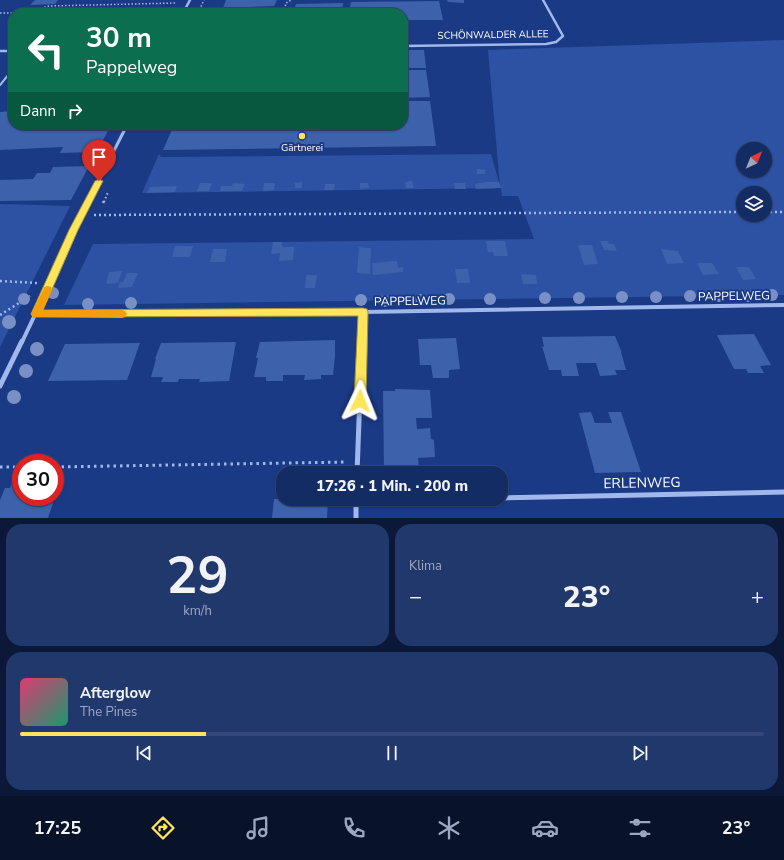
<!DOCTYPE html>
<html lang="de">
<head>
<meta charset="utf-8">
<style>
  :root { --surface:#142c64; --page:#21386d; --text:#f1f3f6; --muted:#9da7bf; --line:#334878; --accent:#fee55c }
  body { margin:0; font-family:"Nunito Sans",sans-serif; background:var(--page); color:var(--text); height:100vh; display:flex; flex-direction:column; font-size:15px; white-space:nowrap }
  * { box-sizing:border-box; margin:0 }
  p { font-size:13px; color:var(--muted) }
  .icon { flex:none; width:22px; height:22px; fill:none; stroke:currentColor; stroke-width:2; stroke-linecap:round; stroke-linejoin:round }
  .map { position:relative; height:518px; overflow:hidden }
  .panel { display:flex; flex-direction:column; gap:6px; padding:6px; background:#0b1837; flex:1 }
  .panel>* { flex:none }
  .hud { position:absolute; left:8px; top:8px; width:400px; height:122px; border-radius:16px; box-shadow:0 1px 3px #0004,0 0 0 1px var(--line); background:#0b6e4f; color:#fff; overflow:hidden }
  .needle { width:26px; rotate:43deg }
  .controls { position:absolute; left:736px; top:142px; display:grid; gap:8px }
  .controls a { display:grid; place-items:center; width:36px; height:36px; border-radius:50%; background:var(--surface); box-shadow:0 1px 3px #0004,0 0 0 1px var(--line); font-size:20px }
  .speed { position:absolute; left:12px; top:454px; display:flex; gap:8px; font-size:20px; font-weight:700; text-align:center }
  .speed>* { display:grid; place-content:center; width:52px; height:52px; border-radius:50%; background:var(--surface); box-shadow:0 1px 3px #0004,0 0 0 1px var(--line); line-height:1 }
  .speed .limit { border:6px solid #d22; background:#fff; color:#111 }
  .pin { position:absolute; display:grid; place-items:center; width:34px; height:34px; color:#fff; margin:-41px -17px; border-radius:50% 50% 50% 0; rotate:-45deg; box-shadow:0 0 4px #0007 }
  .pin .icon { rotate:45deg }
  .me { position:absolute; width:44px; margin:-22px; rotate:2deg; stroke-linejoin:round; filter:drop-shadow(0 0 3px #0008) }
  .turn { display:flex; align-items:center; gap:14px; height:84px; padding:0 12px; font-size:18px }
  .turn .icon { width:52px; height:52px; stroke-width:2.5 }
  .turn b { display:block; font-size:28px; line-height:34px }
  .then { display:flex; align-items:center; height:38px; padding:0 12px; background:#0003; gap:8px; font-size:15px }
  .big { font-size:30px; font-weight:800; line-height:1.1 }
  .panel .tile { flex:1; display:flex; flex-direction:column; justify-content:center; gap:6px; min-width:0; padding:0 14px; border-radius:16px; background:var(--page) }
  .panel .dial { align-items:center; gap:0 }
  .dial b { font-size:52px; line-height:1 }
  .song { display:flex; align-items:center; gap:12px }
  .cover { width:48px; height:48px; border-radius:6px; background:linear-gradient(135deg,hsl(340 70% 55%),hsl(160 70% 35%)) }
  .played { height:4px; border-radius:2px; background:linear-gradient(90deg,var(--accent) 25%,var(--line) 25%) }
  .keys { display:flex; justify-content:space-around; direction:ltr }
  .heat { display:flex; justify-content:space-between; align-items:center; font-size:22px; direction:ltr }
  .panel .tiles { flex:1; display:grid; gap:6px; grid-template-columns:1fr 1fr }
  .tile:last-child { grid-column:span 2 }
  .trip { position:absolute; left:276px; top:466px; width:232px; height:40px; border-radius:16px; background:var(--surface); box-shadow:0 1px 3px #0004,0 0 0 1px var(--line); font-weight:800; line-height:40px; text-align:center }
  .tabs { display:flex; height:64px; justify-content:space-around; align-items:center; background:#081228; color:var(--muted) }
  .tabs .icon { width:28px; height:28px }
  .tabs .selected { color:var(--accent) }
  .tabs b { font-size:18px; color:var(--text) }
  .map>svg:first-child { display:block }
  .green { fill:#2d52a3; fill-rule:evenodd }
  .building { fill:#3e61ac }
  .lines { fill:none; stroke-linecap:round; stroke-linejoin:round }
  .path-far3 { stroke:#a0b8ec; stroke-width:1.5; stroke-dasharray:1.5 2; stroke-linecap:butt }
  .path-far2 { stroke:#a0b8ec; stroke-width:2; stroke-dasharray:1.5 2.5; stroke-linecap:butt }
  .path-far1 { stroke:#a0b8ec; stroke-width:2.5; stroke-dasharray:2 3; stroke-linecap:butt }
  .path { stroke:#a0b8ec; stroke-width:3; stroke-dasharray:2.5 4; stroke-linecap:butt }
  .service { stroke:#a0b8ec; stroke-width:2 }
  .minor-far3 { stroke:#a0b8ec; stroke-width:2.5 }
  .minor-far2 { stroke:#a0b8ec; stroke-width:3 }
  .minor-far1 { stroke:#a0b8ec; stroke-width:4 }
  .minor { stroke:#a0b8ec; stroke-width:5 }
  .tree { fill:#7890c5 }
  .route { fill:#fee55c; stroke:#a5953c }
  .slow { fill:#f59e0b }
  .poi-dot { fill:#fee55c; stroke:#1a3a85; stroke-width:1.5 }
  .labels { text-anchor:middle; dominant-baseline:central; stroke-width:4; stroke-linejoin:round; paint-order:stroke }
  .far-street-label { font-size:10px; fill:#fff; stroke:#1a3a85 }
  .far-poi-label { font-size:10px; fill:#fff; stroke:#1a3a85 }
  .street-label { font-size:12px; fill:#fff; stroke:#1a3a85 }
  .near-street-label { font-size:14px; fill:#fff; stroke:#1a3a85 }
</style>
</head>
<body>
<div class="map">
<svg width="784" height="518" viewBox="0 0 784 518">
  <rect width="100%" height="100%" fill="#1a3a85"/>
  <g class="green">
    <path d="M784,40V295L64,305L93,244L534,239L518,196H502L501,188L142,193L159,154L161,157L491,154L500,186L488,50ZM743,149H765V171H743ZM743,193H765V215H743Z"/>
    <polygon points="0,204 70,206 0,347"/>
  </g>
  <g class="building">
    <polygon points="35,0 58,0 55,4 30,5"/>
    <polygon points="226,0 277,0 274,6 223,8"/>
    <polygon points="447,0 464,0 464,3 448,2"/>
    <polygon points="439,1 443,20 403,20 403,13 349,13 351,2"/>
    <polygon points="343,3 342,13 293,13 296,4"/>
    <polygon points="157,7 154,13 130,13 134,8"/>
    <polygon points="63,9 88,9 85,13 60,13"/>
    <polygon points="403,50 424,50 426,68 403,68"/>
    <polygon points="403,70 426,70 430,97 403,98"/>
    <polygon points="403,101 430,101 436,146 163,150 174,125 403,125"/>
    <polygon points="13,111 13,125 111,125 97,152 60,153 63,147 0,150 0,112"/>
    <polygon points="89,166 71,200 0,201 0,180 33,179 37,173 50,173 53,167"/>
    <polygon points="477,169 486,170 485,174 477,174"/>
    <polygon points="412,181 414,188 406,188 405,182"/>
    <polygon points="302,182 302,188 295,188 295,183"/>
    <polygon points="485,182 499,182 501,188 476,189 475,184"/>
    <polygon points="200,183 212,183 209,191 197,191"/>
    <polygon points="233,183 245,184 242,191 220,191 221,186 232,186"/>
    <polygon points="264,183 275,183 274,190 263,191"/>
    <polygon points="360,183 368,183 369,188 360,189"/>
    <polygon points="454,183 465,183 466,189 455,189"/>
    <polygon points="325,184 335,184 334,190 324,190"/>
    <polygon points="177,186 175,192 147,193 150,187"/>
    <polygon points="486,241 505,241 508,256 494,256 493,252 488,252"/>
    <polygon points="600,241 608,241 609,244 614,244 617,251 604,250"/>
    <polygon points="273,242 282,242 282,247 294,247 293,260 279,261 280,253 271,254"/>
    <polygon points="578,245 592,245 598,264 584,265"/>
    <polygon points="175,246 193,246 190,257 172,257"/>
    <polygon points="359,247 371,248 370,274 357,273"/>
    <polygon points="213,249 227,249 225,262 210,262"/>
    <polygon points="661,249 678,251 684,263 667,264"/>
    <polygon points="397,261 398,268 403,267 403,272 373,275 372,263"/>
    <polygon points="697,263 712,263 719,274 703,275"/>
    <polygon points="736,267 749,267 756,279 743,280"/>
    <polygon points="455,269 468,269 470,283 457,283"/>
    <polygon points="122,271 118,283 106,284 109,272"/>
    <polygon points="127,273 138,273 132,287 118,288 120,282 123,282"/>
    <polygon points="521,274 536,275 537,284 523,284"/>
    <polygon points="306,275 317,275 315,288 305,288"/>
    <polygon points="754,334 771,365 760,366 764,373 748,373 746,369 734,369 717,335"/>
    <polygon points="615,336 622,353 621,352 626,370 615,370 617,375 600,376 596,363 576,363 579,376 562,376 561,370 549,370 542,346 544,347 542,337"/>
    <polygon points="456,338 460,369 449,370 449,378 433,378 431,365 420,365 418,339"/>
    <polygon points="335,340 335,356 333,375 321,375 321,379 304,380 305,375 283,375 283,381 266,381 266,377 254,377 258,358 256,358 260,342"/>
    <polygon points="236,342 229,381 199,382 200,379 179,379 178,382 161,382 163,377 151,377 156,359 155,359 161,343"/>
    <polygon points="140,343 127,380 48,381 65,344"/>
    <polygon points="395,389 430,390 432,418 416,418 417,429 430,428 431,439 434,440 435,457 418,458 419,470 406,470 406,472 398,472 398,470 384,471 383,391 395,391"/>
    <polygon points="591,412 595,423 612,423 608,412 621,412 641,472 595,473 579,413"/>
    <polygon points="62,477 55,497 55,478"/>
    <polygon points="13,479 21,479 21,497 55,497 48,518 0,518 0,500 5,488 10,488"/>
    <polygon points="274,499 328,499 327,518 272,518"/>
  </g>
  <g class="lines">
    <g class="path-far3">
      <polyline points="0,13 13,13"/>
      <polyline points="24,13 49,6 176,3"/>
      <polyline points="198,13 204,0"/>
      <polyline points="284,13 286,3 291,0"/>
    </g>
    <polyline class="path-far2" points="104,202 108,192"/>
    <g class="path-far1">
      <polyline points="103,203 104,201"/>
      <polyline points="765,212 784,212"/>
      <polyline points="94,215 743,212"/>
      <polyline points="0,281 37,283"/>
      <polyline points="0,315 30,296"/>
    </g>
    <g class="path">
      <polyline points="0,467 21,467"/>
      <polyline points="55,467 346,462"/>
    </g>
    <polyline class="service" points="0,85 13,69"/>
    <g class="minor-far3">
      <polyline points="183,13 190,0"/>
      <polyline points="403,46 546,44 556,42 563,36 543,0"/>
      <polyline points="0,51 13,51"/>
    </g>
    <polyline class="minor-far2" points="88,202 127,125"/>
    <g class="minor-far1">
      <polyline points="36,314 363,312 784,305"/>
      <polyline points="22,342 89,201"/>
      <polyline points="362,342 363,312"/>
    </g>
    <g class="minor">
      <polyline points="0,386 22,341"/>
      <polyline points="357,473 362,341"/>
      <polyline points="501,498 784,492"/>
      <polyline points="356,499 356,518"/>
      <polyline points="356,501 460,499"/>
    </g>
  </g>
  <g class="tree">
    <circle cx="53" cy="293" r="6"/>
    <circle cx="772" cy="295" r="6"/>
    <circle cx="690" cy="296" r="6"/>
    <circle cx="719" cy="296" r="6"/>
    <circle cx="748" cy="296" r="6"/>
    <circle cx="622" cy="297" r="6"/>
    <circle cx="656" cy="297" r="6"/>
    <circle cx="545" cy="298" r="6"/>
    <circle cx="579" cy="298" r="6"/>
    <circle cx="24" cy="299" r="6"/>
    <circle cx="449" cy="299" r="6"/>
    <circle cx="490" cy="299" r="6"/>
    <circle cx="361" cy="300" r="6"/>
    <circle cx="420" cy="300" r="6"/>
    <circle cx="385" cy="301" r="6"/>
    <circle cx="131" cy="303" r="6"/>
    <circle cx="88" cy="304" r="6"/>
    <circle cx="9" cy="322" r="7"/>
    <circle cx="37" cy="349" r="7"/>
    <circle cx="26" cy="371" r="7"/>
    <circle cx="14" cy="397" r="7"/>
  </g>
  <polygon class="route" points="99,179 103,181 78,230 43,310 363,308 367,309 368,312 366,401 364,405 360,407 356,405 354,401 358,316 33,317 31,314 69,230 95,181"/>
  <polygon class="slow" points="47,286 51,287 52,290 43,310 122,310 125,311 127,314 125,317 122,318 33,317 31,314 43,290 44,287"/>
  <circle class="poi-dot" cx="302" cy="136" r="4"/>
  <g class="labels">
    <g class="far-street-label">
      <text transform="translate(493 35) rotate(-1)">SCHÖNWALDER ALLEE</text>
    </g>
    <g class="far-poi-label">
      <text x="302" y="148">Gärtnerei</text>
    </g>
    <g class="street-label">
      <text transform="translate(734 296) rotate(-1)">PAPPELWEG</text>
      <text transform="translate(410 301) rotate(-1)">PAPPELWEG</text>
    </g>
    <g class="near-street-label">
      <text transform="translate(642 483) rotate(-1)">ERLENWEG</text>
    </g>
  </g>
</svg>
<div class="controls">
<a><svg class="needle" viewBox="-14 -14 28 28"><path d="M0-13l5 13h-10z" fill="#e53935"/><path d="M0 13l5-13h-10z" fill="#9da7bf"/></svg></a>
<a><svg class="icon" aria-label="layers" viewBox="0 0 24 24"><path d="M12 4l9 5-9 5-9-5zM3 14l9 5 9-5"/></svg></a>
</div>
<div class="speed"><div class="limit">30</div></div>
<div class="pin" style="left:99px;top:181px;background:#d93025"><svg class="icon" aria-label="arrive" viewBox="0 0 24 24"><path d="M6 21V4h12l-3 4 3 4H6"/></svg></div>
<svg class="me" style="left:360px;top:401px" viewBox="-20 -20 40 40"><path d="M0-17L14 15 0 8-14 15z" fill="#fee55c" stroke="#fff" stroke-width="4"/></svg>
<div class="trip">17:26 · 1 Min. · 200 m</div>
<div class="hud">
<div class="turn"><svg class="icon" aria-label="left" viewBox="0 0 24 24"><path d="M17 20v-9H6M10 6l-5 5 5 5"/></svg><div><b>30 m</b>Pappelweg</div></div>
<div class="then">Dann<svg class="icon" aria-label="right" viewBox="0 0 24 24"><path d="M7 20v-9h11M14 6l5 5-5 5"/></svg></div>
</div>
</div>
<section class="panel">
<div class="tiles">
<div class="tile dial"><b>29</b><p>km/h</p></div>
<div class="tile"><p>Klima</p>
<div class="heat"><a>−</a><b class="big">23°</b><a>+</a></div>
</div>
<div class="tile">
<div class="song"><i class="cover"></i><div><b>Afterglow</b><p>The Pines</p></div></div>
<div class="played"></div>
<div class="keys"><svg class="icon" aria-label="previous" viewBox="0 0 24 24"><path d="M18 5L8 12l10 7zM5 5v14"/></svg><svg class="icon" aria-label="pause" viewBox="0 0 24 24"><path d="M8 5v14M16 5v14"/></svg><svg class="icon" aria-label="next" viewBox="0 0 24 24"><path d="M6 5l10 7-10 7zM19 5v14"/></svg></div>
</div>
</div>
</section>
<nav class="tabs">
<b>17:25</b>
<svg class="icon selected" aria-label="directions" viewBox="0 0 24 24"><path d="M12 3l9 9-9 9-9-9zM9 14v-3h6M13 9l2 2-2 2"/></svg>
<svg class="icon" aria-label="music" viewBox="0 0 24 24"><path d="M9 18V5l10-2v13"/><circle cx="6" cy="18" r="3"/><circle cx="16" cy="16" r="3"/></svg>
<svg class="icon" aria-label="phone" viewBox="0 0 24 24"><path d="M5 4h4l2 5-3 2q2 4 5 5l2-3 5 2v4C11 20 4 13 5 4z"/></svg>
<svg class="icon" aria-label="climate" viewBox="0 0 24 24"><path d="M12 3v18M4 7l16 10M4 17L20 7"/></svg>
<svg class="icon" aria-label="car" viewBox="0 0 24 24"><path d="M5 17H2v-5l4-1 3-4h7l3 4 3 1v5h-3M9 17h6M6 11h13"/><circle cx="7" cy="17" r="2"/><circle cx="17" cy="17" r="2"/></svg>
<svg class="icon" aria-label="filters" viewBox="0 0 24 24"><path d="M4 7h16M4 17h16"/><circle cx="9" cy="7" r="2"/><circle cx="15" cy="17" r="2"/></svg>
<b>23°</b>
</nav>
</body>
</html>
